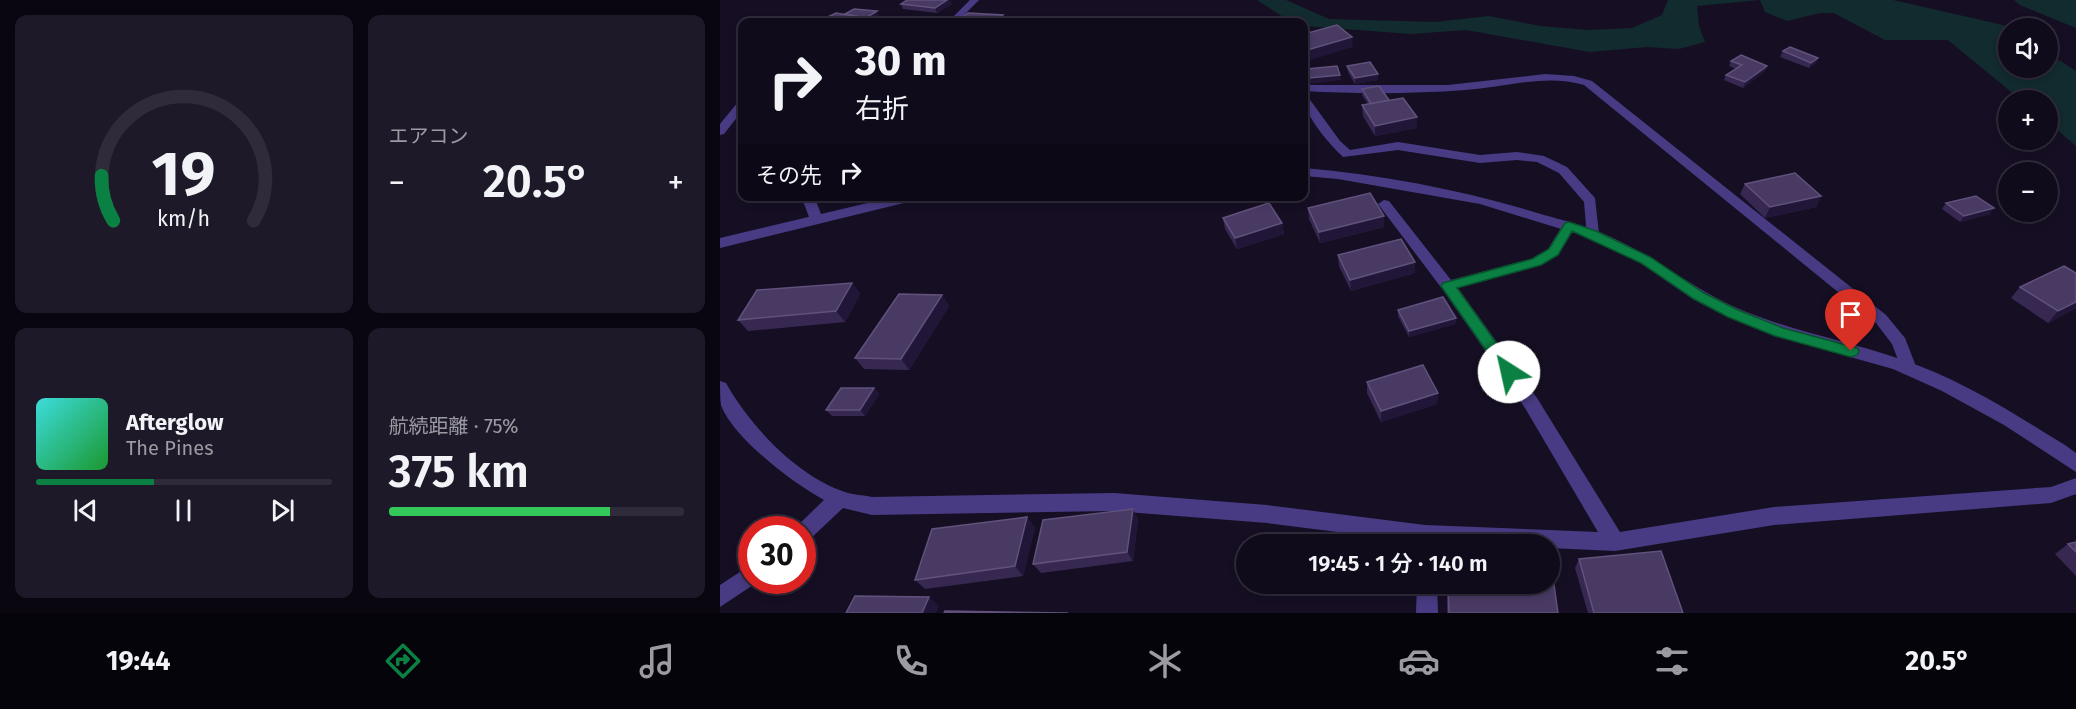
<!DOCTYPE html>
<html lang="ja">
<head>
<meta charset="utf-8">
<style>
  :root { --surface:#100b1b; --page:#1e1928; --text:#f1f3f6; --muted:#9c9ba3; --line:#302b3a; --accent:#0b8043 }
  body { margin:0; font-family:"Fira Sans","Noto Sans JP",sans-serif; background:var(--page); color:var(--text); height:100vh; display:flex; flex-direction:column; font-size:22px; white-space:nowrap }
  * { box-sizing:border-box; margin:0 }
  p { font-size:20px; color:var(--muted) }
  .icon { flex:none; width:33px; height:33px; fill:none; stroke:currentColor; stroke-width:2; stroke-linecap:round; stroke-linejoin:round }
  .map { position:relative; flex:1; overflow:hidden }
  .details { display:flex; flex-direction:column; gap:15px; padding:15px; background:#09060f; width:720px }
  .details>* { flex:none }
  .guide { position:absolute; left:18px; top:18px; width:570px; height:183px; border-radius:12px; box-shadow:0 3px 9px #0003,0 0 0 2px var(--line); background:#100b1b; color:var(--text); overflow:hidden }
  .tools { position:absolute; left:1278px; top:18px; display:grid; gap:12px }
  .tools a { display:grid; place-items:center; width:60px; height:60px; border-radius:50%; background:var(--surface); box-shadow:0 3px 9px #0003,0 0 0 2px var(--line); font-size:30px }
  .speed { position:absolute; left:18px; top:516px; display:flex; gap:12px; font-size:30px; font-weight:700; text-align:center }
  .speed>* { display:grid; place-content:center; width:78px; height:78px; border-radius:50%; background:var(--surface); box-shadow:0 3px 9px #0003,0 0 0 2px var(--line); line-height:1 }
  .speed .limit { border:9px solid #d22; background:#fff; color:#111 }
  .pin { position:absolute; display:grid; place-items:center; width:51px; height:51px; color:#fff; margin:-62px -26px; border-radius:50% 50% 50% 0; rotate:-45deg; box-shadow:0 0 6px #0007 }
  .pin .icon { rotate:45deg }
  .me { position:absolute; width:66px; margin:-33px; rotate:325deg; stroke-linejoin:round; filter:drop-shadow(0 0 4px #0008) }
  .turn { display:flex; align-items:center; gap:21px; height:126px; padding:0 18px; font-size:27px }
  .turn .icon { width:78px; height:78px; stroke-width:2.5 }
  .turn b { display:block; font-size:42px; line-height:51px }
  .then { display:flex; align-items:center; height:57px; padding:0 18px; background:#0003; gap:12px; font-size:22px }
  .big { font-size:45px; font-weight:600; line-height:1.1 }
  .details .card { flex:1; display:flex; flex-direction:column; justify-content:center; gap:9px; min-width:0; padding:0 21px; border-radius:12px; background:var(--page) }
  .details .dial { align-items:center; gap:0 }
  .dial svg { height:156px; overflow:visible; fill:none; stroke:var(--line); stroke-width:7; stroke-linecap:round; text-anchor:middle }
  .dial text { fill:var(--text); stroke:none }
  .song { display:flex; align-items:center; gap:18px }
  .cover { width:72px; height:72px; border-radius:9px; background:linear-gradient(135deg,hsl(180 70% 55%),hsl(130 70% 35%)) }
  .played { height:6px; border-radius:3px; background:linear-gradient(90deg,var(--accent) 40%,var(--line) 40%) }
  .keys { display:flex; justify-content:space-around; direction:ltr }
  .heat { display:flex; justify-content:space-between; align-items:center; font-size:33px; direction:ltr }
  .charge { height:9px; border-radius:4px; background:linear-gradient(90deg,#34c759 75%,var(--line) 0) }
  .details .tiles { flex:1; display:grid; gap:15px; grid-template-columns:repeat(2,1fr) }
  .trip { position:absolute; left:516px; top:534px; width:324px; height:60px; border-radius:30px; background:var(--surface); box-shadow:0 3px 9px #0003,0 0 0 2px var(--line); font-weight:600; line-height:60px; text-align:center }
  .menu { display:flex; height:96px; justify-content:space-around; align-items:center; background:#06040b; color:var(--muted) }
  .menu .icon { width:42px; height:42px }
  .menu .active { color:var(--accent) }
  .menu b { font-size:27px; color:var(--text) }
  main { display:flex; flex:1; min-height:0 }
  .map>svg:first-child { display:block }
  .green { fill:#122b2e }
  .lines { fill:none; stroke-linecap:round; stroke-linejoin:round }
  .minor { fill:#483b83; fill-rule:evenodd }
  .tertiary { fill:#483b83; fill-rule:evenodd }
  .wall { fill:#372852 }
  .shaded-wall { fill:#221638 }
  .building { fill:#493a64; stroke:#60527c; stroke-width:1.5 }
  .route { fill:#0b8043; stroke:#07532c; stroke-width:1.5 }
</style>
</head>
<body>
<main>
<section class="details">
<div class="tiles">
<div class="card dial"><svg viewBox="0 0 100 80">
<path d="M14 69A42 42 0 1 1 86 69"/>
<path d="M14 69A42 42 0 0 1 8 46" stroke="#0b8043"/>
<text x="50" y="56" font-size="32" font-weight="700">19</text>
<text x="50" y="72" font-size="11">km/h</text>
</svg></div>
<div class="card"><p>エアコン</p>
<div class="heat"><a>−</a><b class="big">20.5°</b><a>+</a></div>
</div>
<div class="card">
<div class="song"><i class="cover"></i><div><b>Afterglow</b><p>The Pines</p></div></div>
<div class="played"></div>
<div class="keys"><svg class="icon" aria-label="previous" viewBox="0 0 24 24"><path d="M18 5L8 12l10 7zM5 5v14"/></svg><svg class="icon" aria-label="pause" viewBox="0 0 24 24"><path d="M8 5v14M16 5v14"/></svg><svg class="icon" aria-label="next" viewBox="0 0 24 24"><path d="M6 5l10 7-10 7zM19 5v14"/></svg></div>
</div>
<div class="card"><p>航続距離 · 75%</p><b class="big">375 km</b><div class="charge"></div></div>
</div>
</section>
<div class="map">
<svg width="1356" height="613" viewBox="0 0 1356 613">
  <rect width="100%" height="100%" fill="#160f24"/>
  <g class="green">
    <polygon points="537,0 566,0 609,19 715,22 769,16 820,26 868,30 912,28 942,15 948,0 1173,0 1283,25 1288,29 1288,68 1328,68 1328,53 1356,71 1356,146 1328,122 1328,100 1301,100 1228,40 1165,40 1114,13 1100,13 1067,21 1045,12 1040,0 977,6 979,26 985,42 959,49 927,47 870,52 746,30 691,34 584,26 584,22 571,22"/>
    <polygon points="1294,0 1356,0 1356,28 1300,5"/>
  </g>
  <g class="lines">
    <g class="minor">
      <polygon points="250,0 259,0 237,22 228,22"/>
      <path d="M825,74L854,76L872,81L1166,315L1185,338L1197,369L1195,373L1189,375L1183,373L1172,344L1156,323L864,85C825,73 785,88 745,90C692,94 637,94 584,91V85H728Z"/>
      <path d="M584,96L588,97L620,141L630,150L678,142L760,155L797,152L824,156L847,167L875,198L879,234L877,237H867L864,202L839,173L817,162L797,160L760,163L678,150L623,157C609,144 582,113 584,96Z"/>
      <polygon points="22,101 22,111 4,134 0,135 0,124 18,102"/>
      <polygon points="81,196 94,196 103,219 101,222 91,222"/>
      <path d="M664,200L669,201L731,280L811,259L828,249L844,223H854L856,226L838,255L821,265L738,288L817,398L900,532L1054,507L1331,487L1356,478V494L1331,503L1054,525L895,551L830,548V544L705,543L547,523L394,511L152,515L123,508L89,540L82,543V530H74L75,528L104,500C74,484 13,438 1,405C0,398 0,389 0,381L6,383C30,426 77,476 125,492C133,495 143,495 152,497L394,493L547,505L705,525L878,532L805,408L723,290L658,204Z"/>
      <polygon points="32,564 32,580 39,581 0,607 0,585"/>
      <polygon points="697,584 717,584 718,613 696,613"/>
    </g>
    <g class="tertiary">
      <path d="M584,168C665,175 747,191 824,215C842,220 860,224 877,231C929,251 972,290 1024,311C1076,332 1128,341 1180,359C1239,378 1293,413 1345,445L1356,453V472L1284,425L1222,391L1173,369L1055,336L1008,317L974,300L920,263L867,237L760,204L618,179L584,176Z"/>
      <polygon points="177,196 202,196 196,200 0,248 0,238"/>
    </g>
  </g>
  <g class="wall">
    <polygon points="181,4 232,4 217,13 183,9"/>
    <polygon points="1063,51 1098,58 1096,63 1089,68 1060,57"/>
    <polygon points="1011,61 1047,66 1045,71 1023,88 1004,80 1006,75 1016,69 1009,66"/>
    <polygon points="627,66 658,74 658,80 635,84 628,72"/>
    <polygon points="642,89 669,100 697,117 697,128 655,136 643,116 642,105 648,104 642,95"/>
    <polygon points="1025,184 1101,196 1096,207 1045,218 1020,194"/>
    <polygon points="1226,203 1270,214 1240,222 1222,209"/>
    <polygon points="588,208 664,227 600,243 589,219"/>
    <polygon points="503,218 562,223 564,234 517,249 505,229"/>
    <polygon points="618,255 695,262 695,273 631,291 619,266"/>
    <polygon points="132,283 140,294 125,322 28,331 18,320"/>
    <polygon points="1300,287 1356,308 1328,323 1291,298"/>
    <polygon points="222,295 229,306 189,370 144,369 135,358"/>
    <polygon points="678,310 736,318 735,324 689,337 678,316"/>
    <polygon points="647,382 718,393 717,404 661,422 647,393"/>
    <polygon points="154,388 159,394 145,416 112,416 106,410"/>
    <polygon points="418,519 413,561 321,573 313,564"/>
    <polygon points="315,527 303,576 205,589 195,580"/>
    <polygon points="1356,542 1356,576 1335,554 1348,544"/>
    <polygon points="859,559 963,613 868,613 855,568"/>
    <polygon points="727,584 830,584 838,613 727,613"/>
  </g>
  <g class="shaded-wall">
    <polygon points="227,0 230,0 232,4 217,13 215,8"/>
    <polygon points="157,11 159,16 149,22 146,18"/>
    <polygon points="283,15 286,22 275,22"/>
    <polygon points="632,37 633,47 584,62 584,51"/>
    <polygon points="1098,58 1096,63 1089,68 1091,63"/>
    <polygon points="1047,66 1045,71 1023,88 1025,82"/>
    <polygon points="658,74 658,80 635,84 635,78"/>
    <polygon points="620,75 621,80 590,84 589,78"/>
    <polygon points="697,117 697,128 655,136 655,126"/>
    <polygon points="1101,196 1096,207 1045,218 1050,207"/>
    <polygon points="1274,208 1270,214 1240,222 1244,216"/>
    <polygon points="664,216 664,227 600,243 599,232"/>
    <polygon points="562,223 564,234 517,249 515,238"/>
    <polygon points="695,262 695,273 631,291 630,280"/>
    <polygon points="132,283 140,294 125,322 116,311"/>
    <polygon points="222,295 229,306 189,370 181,359"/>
    <polygon points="1356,302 1356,308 1328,323 1338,311"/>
    <polygon points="736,318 735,324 689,337 689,331"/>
    <polygon points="154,388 159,394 145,416 140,410"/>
    <polygon points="718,393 717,404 661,422 661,411"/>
    <polygon points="413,509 418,519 413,561 407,552"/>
    <polygon points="307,517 315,527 303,576 295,566"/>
    <polygon points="209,597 219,606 216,613 202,613"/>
  </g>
  <g class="building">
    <polygon points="187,0 227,0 215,8 181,4"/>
    <polygon points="134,9 157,11 146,18 125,14"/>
    <polygon points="116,13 158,20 153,22 97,22"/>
    <polygon points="248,13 283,15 275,22 236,22"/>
    <polygon points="174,17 202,22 164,22"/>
    <polygon points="617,25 632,37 584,51 584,34"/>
    <polygon points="1070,47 1098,58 1091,63 1063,51"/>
    <polygon points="1021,55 1047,66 1025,82 1006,75 1022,65 1011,61"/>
    <polygon points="650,62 658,74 635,78 627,66"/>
    <polygon points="617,66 620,75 589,78 587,69"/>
    <polygon points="659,86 669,100 651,104 642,89"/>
    <polygon points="683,98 697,117 655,126 642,105"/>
    <polygon points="1075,173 1101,196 1050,207 1025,184"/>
    <polygon points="650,193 664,216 599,232 588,208"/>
    <polygon points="1256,196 1274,208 1244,216 1226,203"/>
    <polygon points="549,203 562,223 515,238 503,218"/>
    <polygon points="681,239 695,262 630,280 618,255"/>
    <polygon points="1344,266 1356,273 1356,302 1338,311 1300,287"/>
    <polygon points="132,283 116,311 18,320 37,290"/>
    <polygon points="179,294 222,295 181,359 135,358"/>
    <polygon points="723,297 736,318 689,331 678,310"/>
    <polygon points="703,365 718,393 661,411 647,382"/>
    <polygon points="121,388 154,388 140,410 106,410"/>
    <polygon points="413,509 407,552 313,564 323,520"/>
    <polygon points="307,517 295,566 195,580 212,529"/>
    <polygon points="1356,542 1356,552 1348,544"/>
    <polygon points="941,551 963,613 874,613 859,559"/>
    <polygon points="830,564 831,564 838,613 729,613 728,584 830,584"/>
    <polygon points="135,596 209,597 202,613 126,613"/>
    <polygon points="225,611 348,613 224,613"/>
  </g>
  <polygon class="route" points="849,222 876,231 930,257 984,293 1018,310 1063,328 1137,348 1139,351 1137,355 1131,357 1055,336 1008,317 974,299 921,263 852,231 838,255 821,265 737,288 797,372 794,376 784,376 721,286 723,283 812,259 829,249 845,223"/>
</svg>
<div class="tools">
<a><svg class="icon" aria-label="sound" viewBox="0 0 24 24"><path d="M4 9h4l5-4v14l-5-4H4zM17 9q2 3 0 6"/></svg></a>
<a>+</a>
<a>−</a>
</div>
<div class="speed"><div class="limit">30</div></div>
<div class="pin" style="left:1131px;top:351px;background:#d93025"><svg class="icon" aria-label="arrive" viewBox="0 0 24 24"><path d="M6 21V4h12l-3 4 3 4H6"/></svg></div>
<svg class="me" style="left:789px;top:372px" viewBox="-20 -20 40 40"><circle r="19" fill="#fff"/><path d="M0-13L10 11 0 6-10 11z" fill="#0b8043"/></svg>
<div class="trip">19:45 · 1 分 · 140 m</div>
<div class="guide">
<div class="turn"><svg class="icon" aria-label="right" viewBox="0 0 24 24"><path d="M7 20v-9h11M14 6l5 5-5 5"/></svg><div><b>30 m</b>右折</div></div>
<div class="then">その先<svg class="icon" aria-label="right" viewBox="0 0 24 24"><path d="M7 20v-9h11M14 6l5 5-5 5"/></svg></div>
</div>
</div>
</main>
<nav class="menu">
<b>19:44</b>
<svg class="icon active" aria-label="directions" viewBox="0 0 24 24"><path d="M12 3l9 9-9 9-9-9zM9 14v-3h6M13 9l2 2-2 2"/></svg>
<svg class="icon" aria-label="music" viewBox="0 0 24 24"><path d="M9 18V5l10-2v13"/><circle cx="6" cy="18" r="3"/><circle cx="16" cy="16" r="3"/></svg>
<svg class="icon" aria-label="phone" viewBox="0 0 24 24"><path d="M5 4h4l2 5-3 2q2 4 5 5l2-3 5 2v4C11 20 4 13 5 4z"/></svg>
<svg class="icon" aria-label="climate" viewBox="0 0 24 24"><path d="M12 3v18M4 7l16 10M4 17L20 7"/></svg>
<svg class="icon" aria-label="car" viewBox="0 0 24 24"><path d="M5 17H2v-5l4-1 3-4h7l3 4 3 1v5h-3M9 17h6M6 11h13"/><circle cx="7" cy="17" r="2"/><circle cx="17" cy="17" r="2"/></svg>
<svg class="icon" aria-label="filters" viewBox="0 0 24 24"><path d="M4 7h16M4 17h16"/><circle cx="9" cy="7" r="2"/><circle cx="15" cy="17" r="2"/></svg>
<b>20.5°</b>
</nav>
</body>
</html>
